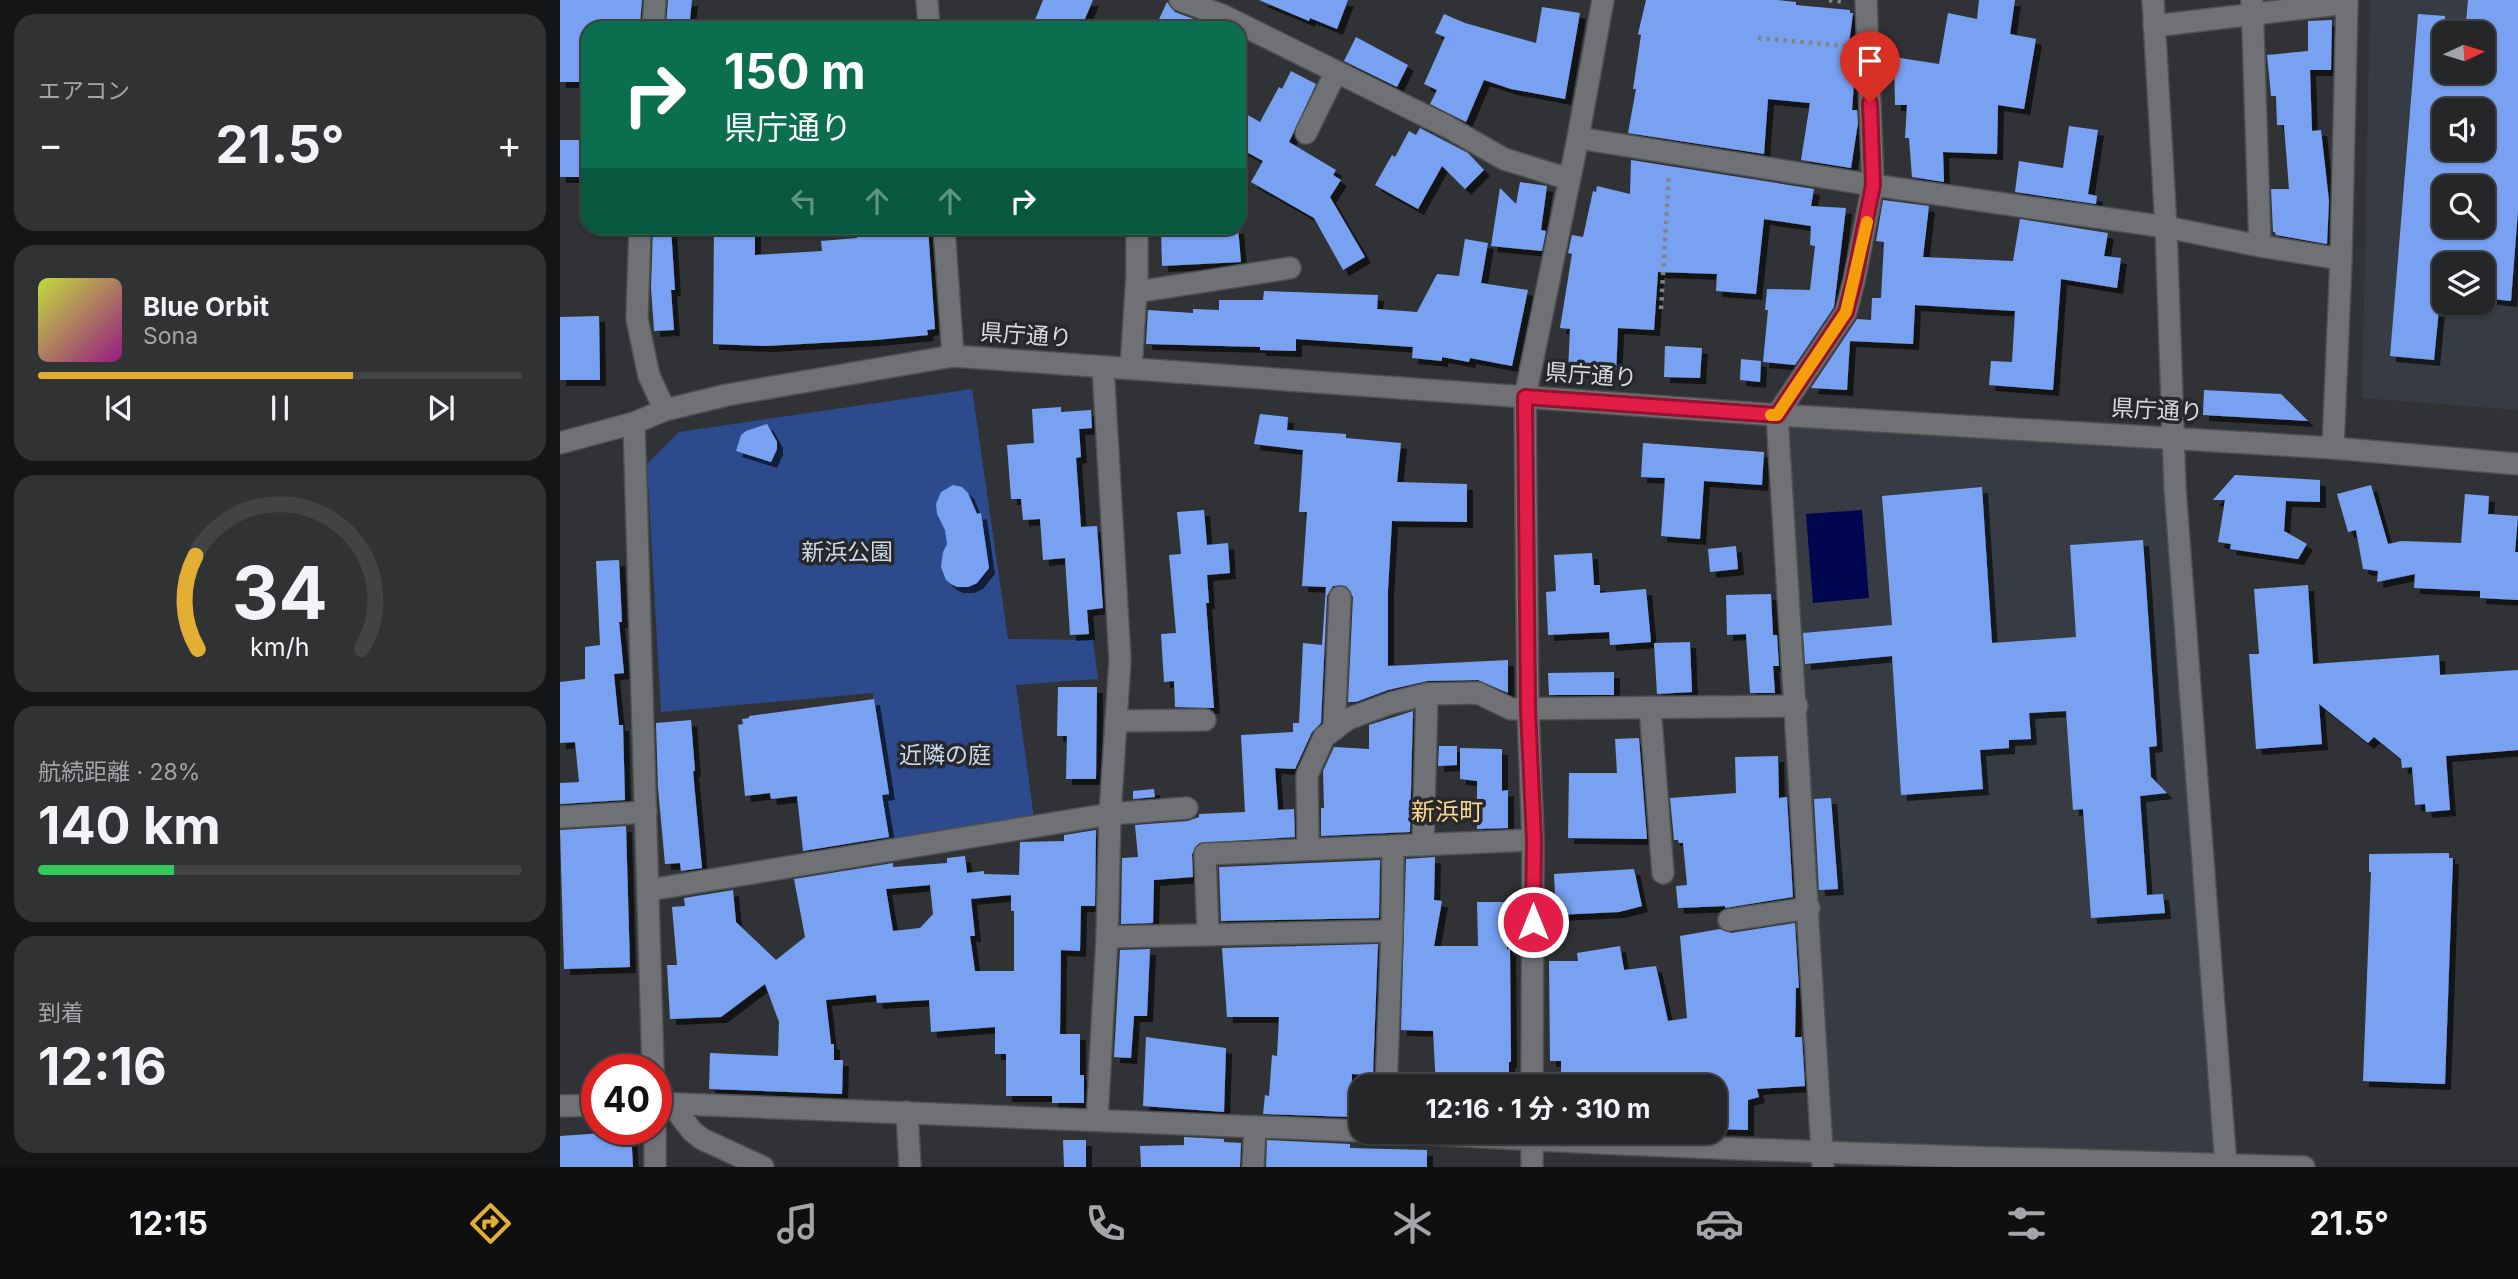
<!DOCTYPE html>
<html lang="ja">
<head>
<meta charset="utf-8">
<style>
  :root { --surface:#252628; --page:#313234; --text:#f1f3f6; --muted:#a3a5a8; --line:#424345; --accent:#e2af34 }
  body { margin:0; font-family:Inter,"Noto Sans JP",sans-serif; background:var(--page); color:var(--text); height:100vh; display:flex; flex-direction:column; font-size:26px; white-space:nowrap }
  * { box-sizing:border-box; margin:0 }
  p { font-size:23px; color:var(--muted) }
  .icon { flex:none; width:38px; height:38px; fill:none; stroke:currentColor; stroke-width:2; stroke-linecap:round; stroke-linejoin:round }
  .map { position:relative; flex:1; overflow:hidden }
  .panel { display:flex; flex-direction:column; gap:14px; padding:14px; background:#141516; width:560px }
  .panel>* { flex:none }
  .hud { position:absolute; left:21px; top:21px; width:665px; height:214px; border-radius:21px; box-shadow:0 2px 5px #0004,0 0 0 2px var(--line); background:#0b6e4f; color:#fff; overflow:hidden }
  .needle { width:46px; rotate:86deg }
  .tools { position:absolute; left:1872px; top:21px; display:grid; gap:14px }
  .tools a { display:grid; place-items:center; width:63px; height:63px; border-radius:14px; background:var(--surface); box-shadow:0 2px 5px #0004,0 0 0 2px var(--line); font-size:35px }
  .speed { position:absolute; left:21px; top:1054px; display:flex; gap:14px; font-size:35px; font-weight:700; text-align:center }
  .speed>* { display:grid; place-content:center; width:91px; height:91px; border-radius:50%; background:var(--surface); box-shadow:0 2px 5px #0004,0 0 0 2px var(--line); line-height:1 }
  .speed .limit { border:10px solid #d22; background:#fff; color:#111 }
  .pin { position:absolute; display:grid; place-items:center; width:60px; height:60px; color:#fff; margin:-72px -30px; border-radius:50% 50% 50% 0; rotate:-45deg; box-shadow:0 0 7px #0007 }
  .pin .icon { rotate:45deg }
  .me { position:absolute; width:77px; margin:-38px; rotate:0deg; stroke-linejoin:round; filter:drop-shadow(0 0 5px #0008) }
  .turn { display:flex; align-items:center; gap:24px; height:147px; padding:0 28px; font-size:32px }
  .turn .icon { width:91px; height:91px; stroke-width:2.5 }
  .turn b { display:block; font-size:49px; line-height:60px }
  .lanes { display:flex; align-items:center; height:66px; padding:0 28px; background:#0003; justify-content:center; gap:35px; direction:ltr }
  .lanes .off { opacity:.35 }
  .big { font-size:52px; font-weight:700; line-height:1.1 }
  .panel .card { flex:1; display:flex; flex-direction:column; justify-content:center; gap:10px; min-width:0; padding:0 24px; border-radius:21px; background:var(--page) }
  .panel .dial { align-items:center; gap:0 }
  .dial svg { height:182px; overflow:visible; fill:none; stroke:var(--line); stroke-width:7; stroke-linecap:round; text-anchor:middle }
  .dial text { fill:var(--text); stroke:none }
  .song { display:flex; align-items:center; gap:21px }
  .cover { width:84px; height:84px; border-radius:10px; background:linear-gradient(135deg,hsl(70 70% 55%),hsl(310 70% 35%)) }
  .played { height:7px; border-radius:4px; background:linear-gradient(90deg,var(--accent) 65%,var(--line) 65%) }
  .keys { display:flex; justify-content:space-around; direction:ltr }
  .heat { display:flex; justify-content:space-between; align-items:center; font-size:38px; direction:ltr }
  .charge { height:10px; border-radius:5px; background:linear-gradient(90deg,#34c759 28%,var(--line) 0) }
  .trip { position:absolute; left:789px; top:1074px; width:378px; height:70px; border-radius:21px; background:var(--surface); box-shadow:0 2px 5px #0004,0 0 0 2px var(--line); font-weight:700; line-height:70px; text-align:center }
  .tab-bar { display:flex; height:112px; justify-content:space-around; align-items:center; background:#0f0f10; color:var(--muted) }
  .tab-bar .icon { width:49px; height:49px }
  .tab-bar .active { color:var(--accent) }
  .tab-bar b { font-size:32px; color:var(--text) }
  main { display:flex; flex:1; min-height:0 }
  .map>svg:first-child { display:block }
  .built { fill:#373b44; fill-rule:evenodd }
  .green { fill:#2d4b8c }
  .water { fill:#00064f }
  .building { fill:#79a1f2; fill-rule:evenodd; filter:url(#shadow) }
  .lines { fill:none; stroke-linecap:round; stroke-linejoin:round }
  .minor-casing { stroke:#4f5052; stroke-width:24 }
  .path { stroke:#828385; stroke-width:4.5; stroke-dasharray:3.5 5; stroke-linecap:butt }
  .minor { stroke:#707175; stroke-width:21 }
  .route-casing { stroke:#92132f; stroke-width:18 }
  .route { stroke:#e11d48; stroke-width:12 }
  .slow { stroke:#f59e0b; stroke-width:12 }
  .labels { text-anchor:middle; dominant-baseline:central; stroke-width:7; stroke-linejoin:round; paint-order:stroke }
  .street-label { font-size:23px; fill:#d9dadc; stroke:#27282b }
  .park-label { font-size:23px; fill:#cdd8ed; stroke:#27282b }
  .neighbourhood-label { font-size:24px; fill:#fbd68d; stroke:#27282b }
</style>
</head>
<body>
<main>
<section class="panel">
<div class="card"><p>エアコン</p>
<div class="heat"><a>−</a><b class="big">21.5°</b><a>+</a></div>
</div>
<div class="card">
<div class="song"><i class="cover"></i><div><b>Blue Orbit</b><p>Sona</p></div></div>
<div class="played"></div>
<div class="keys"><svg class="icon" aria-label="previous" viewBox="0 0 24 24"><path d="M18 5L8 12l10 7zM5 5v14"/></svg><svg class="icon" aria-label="pause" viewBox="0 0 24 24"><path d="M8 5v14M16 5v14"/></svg><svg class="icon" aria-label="next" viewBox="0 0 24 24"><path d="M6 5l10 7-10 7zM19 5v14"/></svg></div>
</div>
<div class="card dial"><svg viewBox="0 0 100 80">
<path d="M14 69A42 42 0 1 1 86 69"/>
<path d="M14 69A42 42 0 0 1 13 28" stroke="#e2af34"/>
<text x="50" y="56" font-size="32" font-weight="700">34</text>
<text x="50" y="72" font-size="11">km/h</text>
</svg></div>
<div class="card"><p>航続距離 · 28%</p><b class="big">140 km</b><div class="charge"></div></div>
<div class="card"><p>到着</p><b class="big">12:16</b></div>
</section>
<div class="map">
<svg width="1958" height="1167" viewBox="0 0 1958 1167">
  <defs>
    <filter id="shadow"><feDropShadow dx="6" dy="6" stdDeviation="0" flood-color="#0009"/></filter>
  </defs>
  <rect width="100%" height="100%" fill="#313235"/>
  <g class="built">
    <path d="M1810,0H1958V410L1802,398ZM1885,33H1923V72H1885ZM1885,110H1923V149H1885ZM1885,187H1923V226H1885ZM1885,264H1923V303H1885Z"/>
    <polygon points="1217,415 1615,438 1666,1165 1263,1152"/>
  </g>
  <polygon class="green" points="412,389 448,639 533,640 538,679 456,685 475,826 323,851 313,693 101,712 87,464 119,432"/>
  <polygon class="water" points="1302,510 1309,598 1253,603 1246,514"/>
  <g class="building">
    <polygon points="0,0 82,0 80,24 77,24 77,28 28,28 28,82 0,82"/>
    <polygon points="108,0 132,0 129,28 106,27"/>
    <polygon points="483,0 533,0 521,28 495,28 475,20"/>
    <polygon points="699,0 788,0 777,29 750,18 749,21"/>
    <polygon points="1086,0 1217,0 1236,2 1236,5 1290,10 1290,13 1293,13 1288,52 1295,53 1295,69 1292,110 1297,110 1298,123 1291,168 1241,160 1250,103 1208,99 1204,154 1068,133 1076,89 1073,89 1081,35 1078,34"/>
    <polygon points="1419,0 1455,0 1450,34 1476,39 1464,109 1438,105 1437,154 1383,152 1384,182 1352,177 1349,138 1345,138 1347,105 1335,105 1334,57 1379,64 1388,13 1417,19"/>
    <path d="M1908,0H1958V210L1951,301L1923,298V264H1885V309H1879L1874,360L1830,356L1858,14L1885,16V72H1923V33H1905ZM1885,110H1923V149H1885ZM1885,187H1923V226H1885Z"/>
    <polygon points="607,2 615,12 647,24 646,28 595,28"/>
    <polygon points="982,7 1020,13 1005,99 951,89 924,80 906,122 870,104 877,90 864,84 885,37 875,33 884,14 905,23 976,43"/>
    <polygon points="1772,20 1771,70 1750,70 1752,131 1761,130 1769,201 1767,244 1716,235 1715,232 1713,232 1711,189 1729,189 1724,125 1717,125 1716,96 1711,96 1707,55 1748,51 1748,21"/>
    <polygon points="796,37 848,65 837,87 784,61"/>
    <polygon points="731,71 756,84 729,142 776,170 773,175 781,180 770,197 805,257 783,270 754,218 691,182 703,161 679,148 679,110 700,122 719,87 722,89"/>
    <polygon points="1509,126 1538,130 1528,194 1537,196 1536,204 1455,192 1459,161 1503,168"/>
    <polygon points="860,128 908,153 924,170 905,189 882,166 858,209 815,185 832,155 835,157 849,131 856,135"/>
    <rect x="0" y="140" width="28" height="37"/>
    <polygon points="1071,160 1254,189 1251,206 1286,208 1274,307 1235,365 1203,362 1208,310 1205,310 1207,289 1250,290 1255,246 1250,245 1251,226 1204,219 1196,294 1156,291 1157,274 1098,272 1094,330 1058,328 1056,374 1008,371 1010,329 1000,328 1012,254 1008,253 1012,235 1023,237 1033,191 1036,192 1037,186 1070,194"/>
    <polygon points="960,182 987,186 981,230 986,231 982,251 931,246 940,188 956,204"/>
    <polygon points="1323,200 1369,206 1363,257 1453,261 1460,219 1548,233 1544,256 1561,258 1557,288 1501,279 1493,390 1429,385 1431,361 1452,362 1455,311 1355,305 1353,344 1290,341 1287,390 1251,388 1297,319 1311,320 1312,298 1321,298 1324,242 1316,241"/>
    <polygon points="93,228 111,228 115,290 111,290 114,330 94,331 91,288"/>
    <polygon points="154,228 195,228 195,255 262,251 261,241 297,238 296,228 368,228 375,329 367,330 368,335 315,340 206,346 153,344"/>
    <polygon points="678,228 681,262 602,266 601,230"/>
    <polygon points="905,239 928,243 921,283 968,290 952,366 910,358 909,362 882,357 882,361 852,358 853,347 736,339 736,351 700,350 700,347 586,344 588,310 633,313 633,309 659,310 659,300 703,300 704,291 818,295 817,309 857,312 877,274 899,276"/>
    <polygon points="39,316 40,380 0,380 0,317"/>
    <polygon points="1105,346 1142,348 1140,378 1104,377"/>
    <polygon points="1181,359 1201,361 1200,382 1180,380"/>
    <polygon points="1644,390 1721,394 1748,421 1643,415"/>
    <polygon points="501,407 501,412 531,410 532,428 519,429 521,457 516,458 521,527 537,526 543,608 527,610 529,634 510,635 505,558 483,560 480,519 463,520 461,499 451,499 447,445 474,443 472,409"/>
    <polygon points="700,414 728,417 727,430 786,434 786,438 841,443 837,482 907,484 907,522 832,521 828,590 828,666 948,660 948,693 918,680 867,681 828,690 796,702 788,702 793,597 786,586 773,586 767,596 761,723 752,732 735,769 715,768 718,810 734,809 735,837 639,843 632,854 633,877 594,880 593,923 561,924 562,858 578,857 575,825 628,821 639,817 639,814 685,812 681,735 733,732 733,723 739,723 743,643 762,645 766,587 742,586 747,512 739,512 743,450 694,444"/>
    <polygon points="207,424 217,442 217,449 211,462 176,451 181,435 186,431"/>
    <polygon points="1083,443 1204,452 1202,485 1144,481 1140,539 1101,536 1105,478 1081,477"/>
    <polygon points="1675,475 1760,480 1760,502 1726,501 1724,531 1747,544 1738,559 1670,549 1671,544 1658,542 1665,500 1653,500"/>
    <polygon points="393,485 402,487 408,493 417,514 421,513 429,568 417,583 408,587 397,587 391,584 386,580 381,567 383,552 387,544 385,530 377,514 376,504 381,492"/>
    <polygon points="1811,485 1828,544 1841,541 1901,543 1905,494 1929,496 1928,514 1958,516 1955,552 1958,552 1958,600 1920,598 1920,591 1854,588 1855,574 1817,582 1818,571 1803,569 1796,530 1788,532 1777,494"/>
    <polygon points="1422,487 1432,643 1516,637 1510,545 1583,540 1597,746 1589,747 1591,777 1607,793 1580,796 1587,895 1603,894 1605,913 1531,918 1523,809 1513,810 1506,711 1469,713 1471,739 1449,740 1449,748 1420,750 1423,789 1341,795 1332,656 1245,664 1243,633 1332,625 1322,496"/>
    <polygon points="644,510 647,545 668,543 670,573 647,575 649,603 646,603 654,708 615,707 614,681 604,682 601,634 616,633 609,555 621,554 617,512"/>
    <polygon points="1176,546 1178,569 1150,572 1148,549"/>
    <polygon points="1032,553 1034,585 1040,585 1040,593 1086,589 1091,642 1050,645 1049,632 988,635 986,592 996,591 994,555"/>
    <polygon points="59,560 62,622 59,622 64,673 54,674 59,725 63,725 65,800 0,804 0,783 19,782 15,742 0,743 0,682 25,679 25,647 40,645 36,561"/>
    <polygon points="1748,585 1753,664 1879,655 1880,675 1958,670 1958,750 1886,756 1890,810 1866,812 1865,804 1855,805 1852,767 1842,768 1841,759 1814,737 1808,743 1759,704 1762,744 1696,749 1689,654 1699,654 1694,589"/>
    <polygon points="1211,594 1213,635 1217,635 1219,666 1213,666 1215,693 1190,693 1186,634 1167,635 1166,595"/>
    <polygon points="1130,642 1132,692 1097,694 1094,643"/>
    <polygon points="1054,672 1054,695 989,695 988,673"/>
    <polygon points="498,687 537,687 536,779 506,779 507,736 497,736"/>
    <polygon points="314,699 329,794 322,795 329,837 243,851 237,796 211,799 210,793 185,796 178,725 183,724 182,719 189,718 189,716"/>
    <polygon points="853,711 850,832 761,836 761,808 764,808 763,771 774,747 809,749 809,725"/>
    <polygon points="131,720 135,771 133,771 142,868 121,871 120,863 105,864 98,788 96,723"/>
    <polygon points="1079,738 1087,839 1008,838 1009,773 1057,773 1055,739"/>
    <polygon points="879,746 897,746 897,765 878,766"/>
    <polygon points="900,748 942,749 942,791 948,790 948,828 917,829 917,781 900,779"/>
    <polygon points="1218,756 1219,798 1227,797 1233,897 1165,908 1165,906 1118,908 1116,886 1127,885 1123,843 1119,843 1118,840 1114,840 1110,798 1176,793 1175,757"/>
    <polygon points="594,789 595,797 573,799 573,791"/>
    <polygon points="1271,798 1278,889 1259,890 1254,799"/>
    <polygon points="66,826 70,967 4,969 0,830"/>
    <path d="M536,830L535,906H521L520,951L501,950L500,1034H520V1075H524V1103H492V1096H446V1054H435V1027L371,1032L369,1000L317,1003L316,995L266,1000L271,1044H274V1060H283L282,1094L149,1089L150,1053L218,1056L219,1022L205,984L161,1017L110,1019L107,965H117L112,907L125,906L124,898L173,890L176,922L216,960L245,937L234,879L333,863V867L387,863V858L405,856L407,873L424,871V874L459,875L460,842L504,841V835ZM370,885L373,914L360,928L333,931L326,889ZM451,895V911H454V971H415L410,936H415L411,899Z"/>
    <polygon points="1889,853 1889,858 1893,858 1885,1084 1803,1081 1811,872 1809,872 1809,854"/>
    <polygon points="875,857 874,900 882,901 874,946 918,946 917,902 947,902 947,949 950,949 951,1062 949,1062 949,1087 876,1087 873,1031 841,1030 846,859"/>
    <polygon points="820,860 819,918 661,921 659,867"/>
    <polygon points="1074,869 1082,906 1059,912 996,915 994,874"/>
    <polygon points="1235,923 1239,988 1236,988 1235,1037 1242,1037 1245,1086 1197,1089 1199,1097 1188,1100 1188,1130 1155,1129 1155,1087 1001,1087 1001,1061 990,1061 989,961 1018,961 1017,953 1060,946 1064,970 1096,966 1108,1021 1127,1018 1120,936 1160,929 1171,933"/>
    <polygon points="818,944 813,1075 792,1074 791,1117 703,1114 705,1095 709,1096 712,1055 717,1056 719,1017 667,1017 662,948"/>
    <polygon points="590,949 587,1016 574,1016 571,1058 554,1057 560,950"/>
    <polygon points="586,1037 666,1048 664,1112 583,1106"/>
    <polygon points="71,1131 73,1167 0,1167 0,1136"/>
    <polygon points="624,1137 664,1139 664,1142 681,1143 680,1167 581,1167 580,1146 624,1145"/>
    <polygon points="503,1140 526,1140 526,1167 504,1167"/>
    <polygon points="707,1140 790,1144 790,1148 867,1150 867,1167 706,1167"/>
  </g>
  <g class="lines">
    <defs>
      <g id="minor">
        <polyline points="367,0 369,28"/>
        <polyline points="620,0 662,15 888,127 944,159 1009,179"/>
        <polyline points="1593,0 1606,227 1615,488 1666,1167"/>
        <polyline points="1692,0 1700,246"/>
        <polyline points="1594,26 1787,3"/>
        <polyline points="93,28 95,0"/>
        <polyline points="746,133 776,72"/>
        <polyline points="1018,138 1313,185 1606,227 1700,246 1781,259"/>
        <polyline points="80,228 77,319 89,376 105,410"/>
        <polyline points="384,228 393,356"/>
        <polyline points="576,292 730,268"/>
        <polyline points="571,368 577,275 577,228"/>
        <polyline points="74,423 93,1069"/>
        <polyline points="0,443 74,423 105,410 167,395 393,356 1217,415 1773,448 1958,464"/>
        <polyline points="1773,448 1781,259 1787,0"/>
        <polyline points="1090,707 1103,873"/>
        <polyline points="556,721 645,720"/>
        <polyline points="774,730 780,597"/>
        <polyline points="0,817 86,812"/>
        <polyline points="863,845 867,694"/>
        <polyline points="748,849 747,775 764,737 788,719 831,703 867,694 918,693 951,709 1237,706"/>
        <polyline points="89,890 550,814 627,808"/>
        <polyline points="1169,920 1249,908"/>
        <polyline points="648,934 645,854 973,840"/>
        <polyline points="547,937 832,931"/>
        <polyline points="826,1087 832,931 833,846"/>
        <polyline points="972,1087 973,840 968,710 965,397 1018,138 1043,0"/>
        <polyline points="96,1103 802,1131"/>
        <polyline points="111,1104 132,1131 142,1139 203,1167"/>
        <polyline points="0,1106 37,1105"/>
        <polyline points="347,1112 350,1167"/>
        <polyline points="537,1120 547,937 550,814 560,660 543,367"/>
        <polyline points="95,1129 95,1167"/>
        <path d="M833,1132C1137,1150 1440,1158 1744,1167"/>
        <polyline points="972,1132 972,1167"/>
        <polyline points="693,1167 695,1127"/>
        <polyline points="1263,1167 1217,415 1286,312 1294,281 1313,185 1306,0"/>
      </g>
    </defs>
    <use href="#minor" class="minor-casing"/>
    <g class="path">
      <polyline points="1269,0 1284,2"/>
      <polyline points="1198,38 1286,46"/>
      <polyline points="1101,309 1109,175"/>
    </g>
    <use href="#minor" class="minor"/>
  </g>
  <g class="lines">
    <defs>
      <polyline id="route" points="973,922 974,840 968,710 965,397 1217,415 1286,312 1294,281 1313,185 1310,103"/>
    </defs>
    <use href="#route" class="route-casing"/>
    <use href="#route" class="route"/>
    <polyline class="slow" points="1211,415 1217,415 1286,312 1307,222"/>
  </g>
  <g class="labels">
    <g class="street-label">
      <text transform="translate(466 335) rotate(4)">県庁通り</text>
      <text transform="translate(1031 375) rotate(4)">県庁通り</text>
      <text transform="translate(1597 410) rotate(3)">県庁通り</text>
    </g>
    <g class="park-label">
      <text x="287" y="552">新浜公園</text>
      <text x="385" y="755">近隣の庭</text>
    </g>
    <g class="neighbourhood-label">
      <text x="887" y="811">新浜町</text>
    </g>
  </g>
</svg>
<div class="tools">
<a><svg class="needle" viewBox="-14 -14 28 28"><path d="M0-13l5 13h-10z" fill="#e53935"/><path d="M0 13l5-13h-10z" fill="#a3a5a8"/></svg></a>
<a><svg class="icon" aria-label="sound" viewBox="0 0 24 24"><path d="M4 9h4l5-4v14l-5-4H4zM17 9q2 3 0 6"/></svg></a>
<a><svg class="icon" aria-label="search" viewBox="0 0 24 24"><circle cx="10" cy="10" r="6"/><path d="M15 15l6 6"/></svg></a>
<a><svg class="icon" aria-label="layers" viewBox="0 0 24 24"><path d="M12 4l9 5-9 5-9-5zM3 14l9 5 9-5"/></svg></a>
</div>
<div class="speed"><div class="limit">40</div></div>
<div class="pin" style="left:1310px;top:103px;background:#d93025"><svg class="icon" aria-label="arrive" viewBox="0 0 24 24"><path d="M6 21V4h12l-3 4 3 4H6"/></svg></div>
<svg class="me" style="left:973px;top:922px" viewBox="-20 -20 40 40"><circle r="17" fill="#e11d48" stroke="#fff" stroke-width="3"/><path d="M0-11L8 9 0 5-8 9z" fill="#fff"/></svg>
<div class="trip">12:16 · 1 分 · 310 m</div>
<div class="hud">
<div class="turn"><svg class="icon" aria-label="right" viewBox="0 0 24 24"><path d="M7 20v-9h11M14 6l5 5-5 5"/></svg><div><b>150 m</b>県庁通り</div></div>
<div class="lanes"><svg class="icon off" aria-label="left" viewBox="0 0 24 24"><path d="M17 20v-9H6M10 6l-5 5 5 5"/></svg><svg class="icon off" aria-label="ahead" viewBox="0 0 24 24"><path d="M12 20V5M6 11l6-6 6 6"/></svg><svg class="icon off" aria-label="ahead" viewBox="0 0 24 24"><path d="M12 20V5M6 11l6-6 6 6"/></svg><svg class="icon" aria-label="right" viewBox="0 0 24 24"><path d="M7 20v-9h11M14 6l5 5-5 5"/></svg></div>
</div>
</div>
</main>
<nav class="tab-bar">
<b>12:15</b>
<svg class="icon active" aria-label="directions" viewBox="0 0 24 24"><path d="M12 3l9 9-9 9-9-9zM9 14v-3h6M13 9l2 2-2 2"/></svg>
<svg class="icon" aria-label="music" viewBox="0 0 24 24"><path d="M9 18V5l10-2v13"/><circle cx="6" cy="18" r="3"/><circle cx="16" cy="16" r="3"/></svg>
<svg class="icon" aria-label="phone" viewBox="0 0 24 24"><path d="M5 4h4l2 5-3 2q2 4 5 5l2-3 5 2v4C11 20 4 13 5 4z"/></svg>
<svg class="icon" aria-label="climate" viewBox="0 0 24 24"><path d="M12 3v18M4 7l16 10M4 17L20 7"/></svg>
<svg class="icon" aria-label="car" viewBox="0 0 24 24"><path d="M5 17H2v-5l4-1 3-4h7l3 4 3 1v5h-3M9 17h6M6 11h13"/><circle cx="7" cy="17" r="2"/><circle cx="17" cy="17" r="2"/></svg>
<svg class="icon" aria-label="filters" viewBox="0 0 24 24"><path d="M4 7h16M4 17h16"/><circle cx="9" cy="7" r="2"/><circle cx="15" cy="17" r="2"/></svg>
<b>21.5°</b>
</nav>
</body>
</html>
